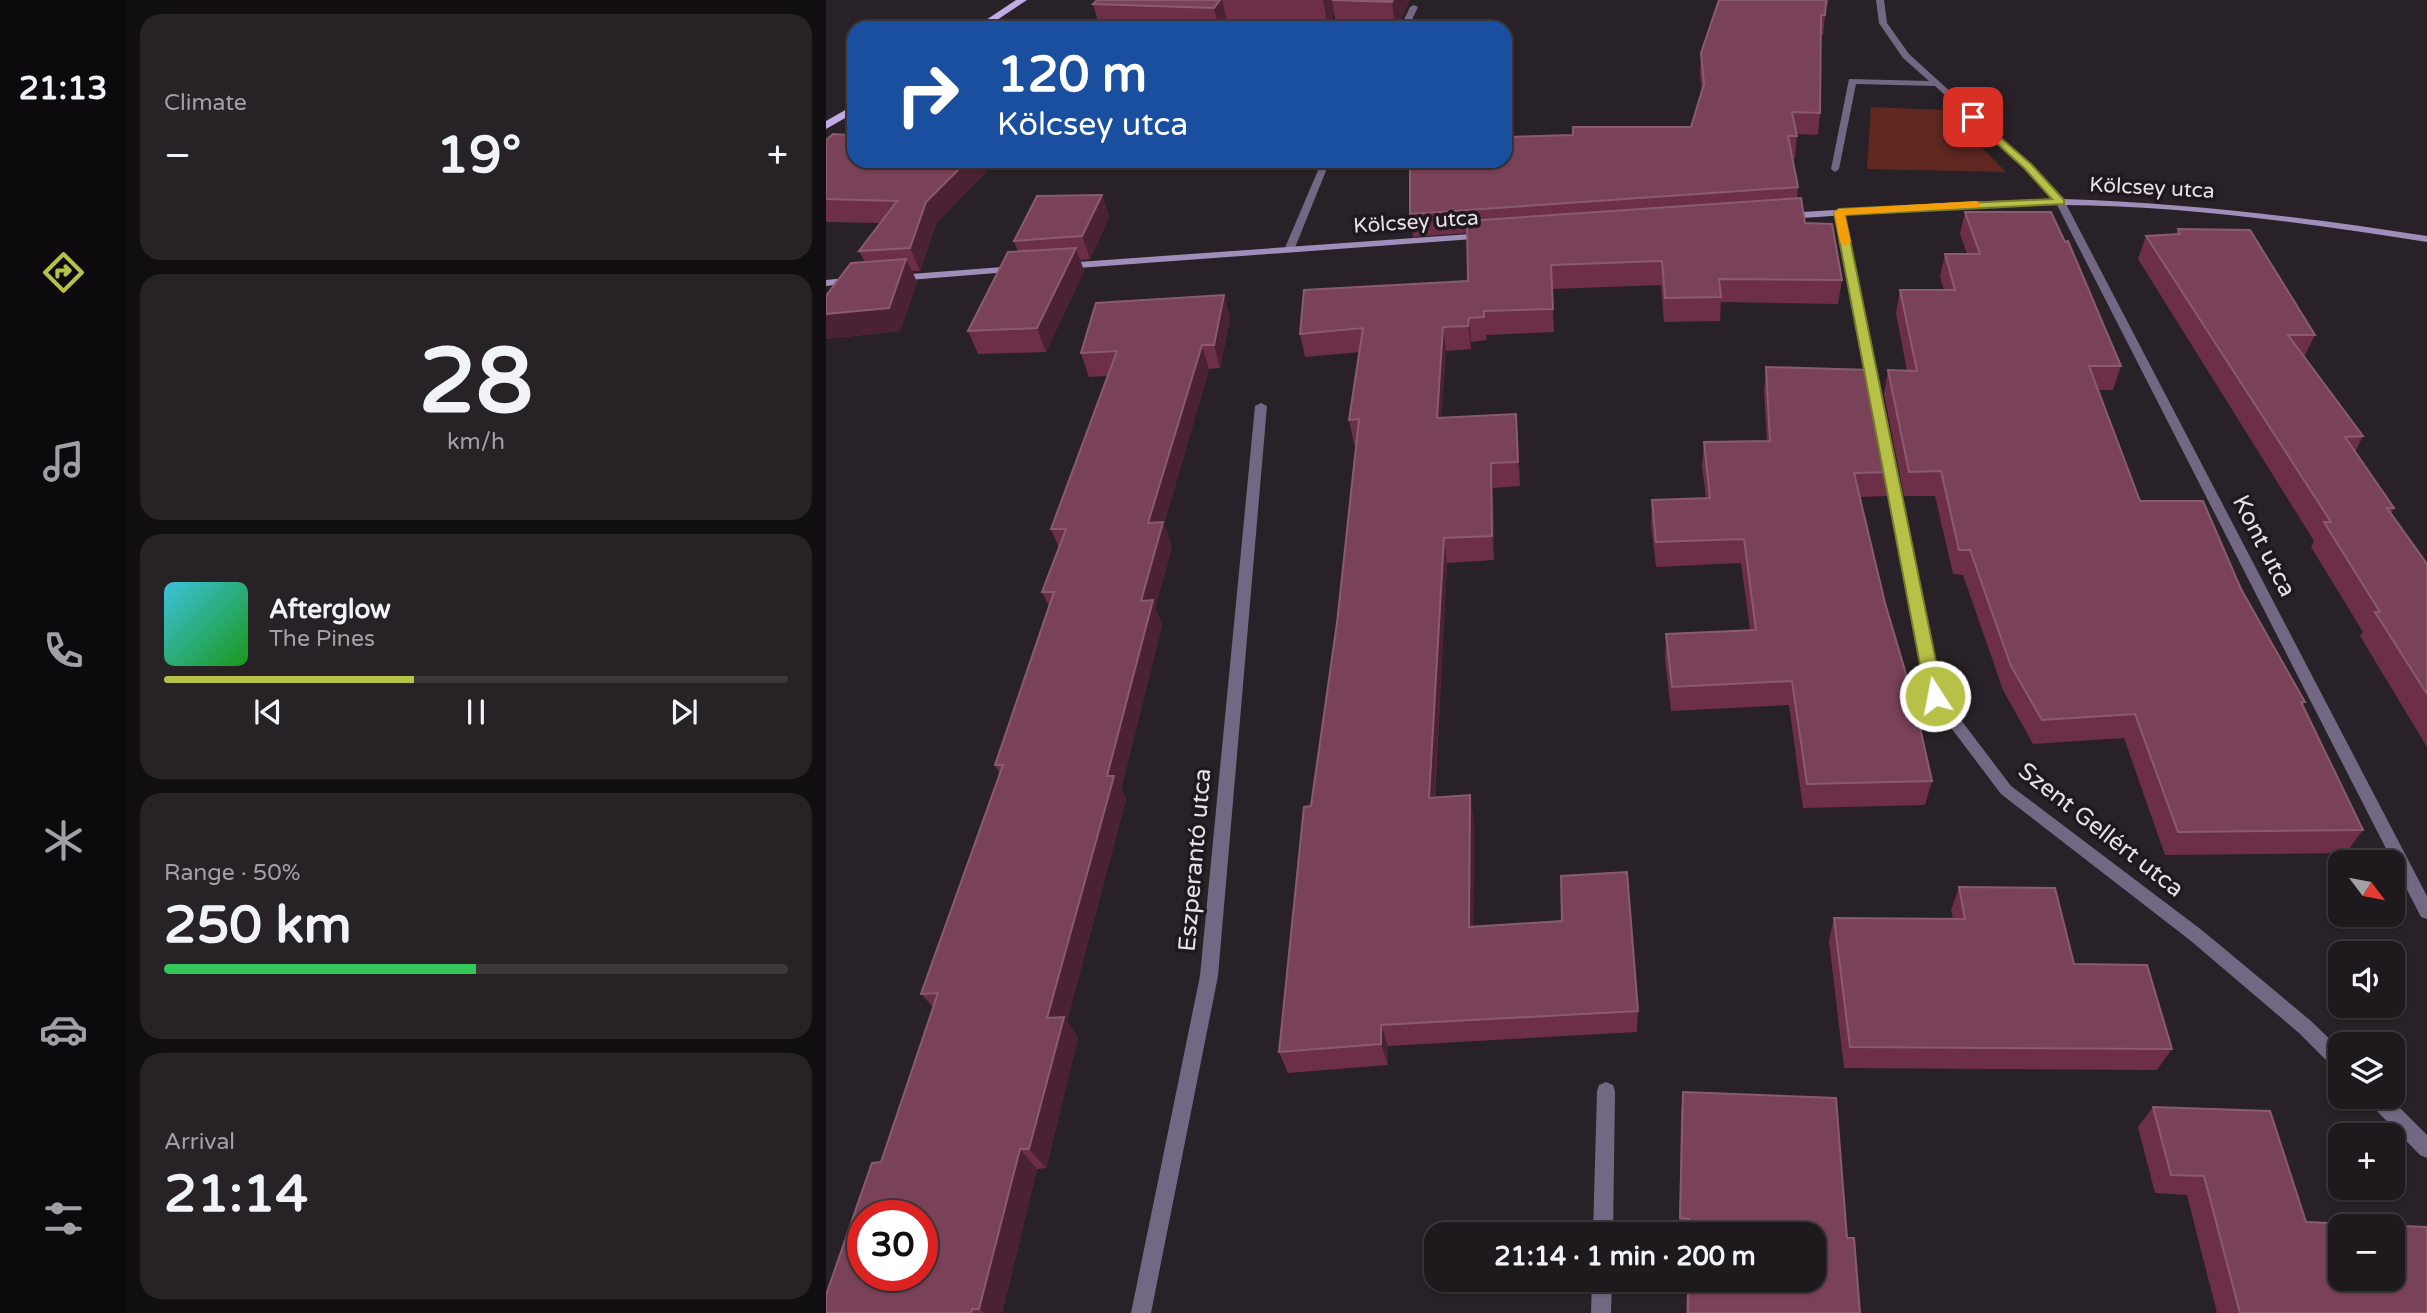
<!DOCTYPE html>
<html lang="en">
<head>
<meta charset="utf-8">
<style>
  :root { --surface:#1e191d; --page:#262226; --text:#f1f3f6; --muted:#a1a0a4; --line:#3c383b; --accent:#b8c147 }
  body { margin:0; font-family:"Varela Round",sans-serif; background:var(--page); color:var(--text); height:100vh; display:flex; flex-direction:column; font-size:26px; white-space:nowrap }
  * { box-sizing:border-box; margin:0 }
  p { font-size:23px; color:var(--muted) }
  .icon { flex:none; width:38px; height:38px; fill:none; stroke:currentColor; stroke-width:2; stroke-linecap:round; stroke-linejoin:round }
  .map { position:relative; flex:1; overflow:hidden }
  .details { display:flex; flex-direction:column; gap:14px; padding:14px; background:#100e10; width:700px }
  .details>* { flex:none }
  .top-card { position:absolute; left:21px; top:21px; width:665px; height:147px; border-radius:21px; box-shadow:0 2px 5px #0004,0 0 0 2px var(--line); background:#1a4fa0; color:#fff; overflow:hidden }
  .needle { width:46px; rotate:122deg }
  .buttons { position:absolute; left:1502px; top:850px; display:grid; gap:14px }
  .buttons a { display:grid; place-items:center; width:77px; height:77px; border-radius:14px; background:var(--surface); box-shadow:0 2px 5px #0004,0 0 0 2px var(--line); font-size:35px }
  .speed { position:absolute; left:21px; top:1200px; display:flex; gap:14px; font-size:35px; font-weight:700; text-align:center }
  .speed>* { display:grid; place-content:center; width:91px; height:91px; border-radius:50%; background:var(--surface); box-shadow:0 2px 5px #0004,0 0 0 2px var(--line); line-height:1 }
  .speed .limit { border:10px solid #d22; background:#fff; color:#111 }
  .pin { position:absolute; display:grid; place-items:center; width:60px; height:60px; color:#fff; margin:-30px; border-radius:14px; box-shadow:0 4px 10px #0006 }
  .me { position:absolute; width:77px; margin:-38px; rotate:349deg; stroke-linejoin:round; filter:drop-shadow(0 0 5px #0008) }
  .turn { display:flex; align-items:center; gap:24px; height:147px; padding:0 35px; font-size:32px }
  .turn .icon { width:91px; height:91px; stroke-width:2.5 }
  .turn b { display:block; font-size:49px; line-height:60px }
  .big { font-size:52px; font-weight:700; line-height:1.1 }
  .details .tile { flex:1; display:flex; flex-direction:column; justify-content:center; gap:10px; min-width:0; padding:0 24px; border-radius:21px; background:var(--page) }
  .details .dial { align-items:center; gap:0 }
  .dial b { font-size:91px; line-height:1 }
  .song { display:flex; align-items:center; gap:21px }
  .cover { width:84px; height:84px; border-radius:10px; background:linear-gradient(135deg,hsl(190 70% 55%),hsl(120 70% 35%)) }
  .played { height:7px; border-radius:4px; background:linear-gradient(90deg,var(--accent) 40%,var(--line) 40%) }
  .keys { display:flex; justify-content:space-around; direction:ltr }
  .heat { display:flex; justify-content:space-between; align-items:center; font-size:38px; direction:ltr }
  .charge { height:10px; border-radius:5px; background:linear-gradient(90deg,#34c759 50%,var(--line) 0) }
  .trip { position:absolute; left:598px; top:1222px; width:402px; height:70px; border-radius:21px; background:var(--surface); box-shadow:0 2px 5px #0004,0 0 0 2px var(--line); font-weight:700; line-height:70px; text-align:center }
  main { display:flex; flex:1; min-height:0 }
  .menu { display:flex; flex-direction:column; width:126px; justify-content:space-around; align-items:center; background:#0c0a0c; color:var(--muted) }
  .menu .icon { width:49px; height:49px }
  .menu .active { color:var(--accent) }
  .menu b { font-size:32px; color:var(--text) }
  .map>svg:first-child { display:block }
  .green { fill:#612822 }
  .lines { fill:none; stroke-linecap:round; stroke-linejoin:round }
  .lane { fill:#726883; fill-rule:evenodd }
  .street { fill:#726883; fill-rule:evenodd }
  .secondary { fill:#9f8eba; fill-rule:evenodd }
  .primary { fill:#c1abe5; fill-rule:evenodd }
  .wall { fill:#6c2f47 }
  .shaded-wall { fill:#4b2233 }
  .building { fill:#794258; stroke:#8a5b6e; stroke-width:2; fill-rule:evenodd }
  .route { fill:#b8c147; stroke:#787d2e; stroke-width:2 }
  .slow { fill:#f59e0b }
  .labels { text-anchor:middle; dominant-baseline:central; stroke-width:7; stroke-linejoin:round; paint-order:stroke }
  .far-street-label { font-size:21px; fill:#e6e1e6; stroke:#1f181e }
  .street-label { font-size:24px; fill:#e6e1e6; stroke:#1f181e }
</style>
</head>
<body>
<main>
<nav class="menu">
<b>21:13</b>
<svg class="icon active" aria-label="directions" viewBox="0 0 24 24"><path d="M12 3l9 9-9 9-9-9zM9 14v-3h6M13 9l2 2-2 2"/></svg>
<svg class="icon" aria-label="music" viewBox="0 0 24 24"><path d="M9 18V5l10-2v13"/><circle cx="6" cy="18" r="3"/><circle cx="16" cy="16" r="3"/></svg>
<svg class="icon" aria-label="phone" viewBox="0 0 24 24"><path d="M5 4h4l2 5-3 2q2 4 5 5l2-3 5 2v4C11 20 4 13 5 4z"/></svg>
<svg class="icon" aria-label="climate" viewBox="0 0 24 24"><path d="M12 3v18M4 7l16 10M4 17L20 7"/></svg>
<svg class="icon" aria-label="car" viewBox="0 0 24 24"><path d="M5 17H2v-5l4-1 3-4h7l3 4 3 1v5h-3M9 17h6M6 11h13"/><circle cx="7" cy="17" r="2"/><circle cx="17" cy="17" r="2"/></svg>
<svg class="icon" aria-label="filters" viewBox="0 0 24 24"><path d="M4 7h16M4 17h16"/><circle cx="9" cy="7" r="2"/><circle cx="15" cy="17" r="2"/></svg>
</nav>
<section class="details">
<div class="tile"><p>Climate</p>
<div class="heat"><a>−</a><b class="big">19°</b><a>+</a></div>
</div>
<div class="tile dial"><b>28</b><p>km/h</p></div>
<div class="tile">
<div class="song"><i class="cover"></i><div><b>Afterglow</b><p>The Pines</p></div></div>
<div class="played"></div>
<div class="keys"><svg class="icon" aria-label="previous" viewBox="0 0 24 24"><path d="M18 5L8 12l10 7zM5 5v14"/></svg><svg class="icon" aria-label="pause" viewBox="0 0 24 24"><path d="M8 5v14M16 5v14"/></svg><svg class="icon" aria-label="next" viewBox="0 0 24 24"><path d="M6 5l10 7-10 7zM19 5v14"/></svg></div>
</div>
<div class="tile"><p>Range · 50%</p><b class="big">250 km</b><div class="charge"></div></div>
<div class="tile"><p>Arrival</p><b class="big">21:14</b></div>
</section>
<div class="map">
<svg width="1601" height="1313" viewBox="0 0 1601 1313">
  <rect width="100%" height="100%" fill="#282127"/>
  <polygon class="green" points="1045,107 1118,110 1180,172 1041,169"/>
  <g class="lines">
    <g class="lane">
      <polygon points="588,5 592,7 582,28 574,28 584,7"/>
      <polygon points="496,161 504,161 468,250 460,252 458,250"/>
    </g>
    <g class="street">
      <polygon points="1050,0 1058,0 1061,23 1083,54 1204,164 1239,202 1601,896 1601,919 1595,917 1230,203 1198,168 1109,86 1030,84 1013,169 1009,172 1005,169 1023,79 1103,81 1077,58 1053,23"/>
      <polygon points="1013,209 1018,212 1054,388 1048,391 1042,388 1008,212"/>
      <polygon points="435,403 441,406 392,976 325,1313 305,1313 374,976 429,406"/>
      <polygon points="1061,456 1067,460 1116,695 1185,786 1377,931 1485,1021 1514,1049 1514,1071 1508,1068 1473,1033 1365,941 1175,794 1104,700 1055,460"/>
      <polygon points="780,1082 787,1085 789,1091 787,1234 767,1234 771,1091 773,1085"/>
      <polygon points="1541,1097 1563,1097 1601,1135 1601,1158 1594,1155 1543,1103"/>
      <polygon points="766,1279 786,1279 785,1313 765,1313"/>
    </g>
    <g class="secondary">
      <path d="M1237,199C1359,203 1480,217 1601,236V242C1480,223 1359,206 1237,205C1145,204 1053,213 961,219L956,216L961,213L1134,202Z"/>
      <polygon points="658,233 661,234 661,238 238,269 233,266 238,263"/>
      <polygon points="190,266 194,267 194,271 71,281 66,278 71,275"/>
      <polygon points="29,277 34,280 33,282 0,286 0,280"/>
    </g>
    <g class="primary">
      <polygon points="190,0 201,0 159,28 148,28"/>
      <polygon points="28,105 28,113 0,129 0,121"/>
    </g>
  </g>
  <g class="wall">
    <polygon points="271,0 584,0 570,28 511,28 508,13 502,28 402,26 400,28 274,28 267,4"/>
    <polygon points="893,0 1003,0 1001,7 1000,7 997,35 995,35 994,113 992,135 971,134 969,158 967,158 972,187 971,199 979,223 1016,280 1012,304 895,302 894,321 838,322 835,285 726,289 728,332 660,335 661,340 645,342 645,349 620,351 615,417 692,438 694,486 667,488 668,560 621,563 609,797 648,819 647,927 812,1011 811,1032 562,1046 562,1065 462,1073 453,1052 485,806 511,623 530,444 528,444 523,420 534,352 479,357 474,334 642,281 641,233 587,237 584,214 747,135 865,127 876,92 874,74 875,53"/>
    <polygon points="22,135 110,224 94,271 86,271 91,282 74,331 0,339 0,296 39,262 33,251 55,223 0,222 0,140"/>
    <polygon points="276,195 283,217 264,259 254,260 258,271 220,352 152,354 142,331 192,252 188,241"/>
    <polygon points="1139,212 1295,366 1287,390 1272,390 1314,501 1415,589 1479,702 1477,705 1537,830 1520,853 1339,855 1298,738 1207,744 1177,690 1137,575 1127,574 1109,496 1078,496 1058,394 1062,370 1081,371 1070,313 1074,290 1118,290 1114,277 1119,254 1141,254 1134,234"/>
    <polygon points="1352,229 1489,335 1478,357 1537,436 1529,452 1568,508 1565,513 1601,564 1601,747 1534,636 1537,632 1485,547 1488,541 1312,259 1320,236 1350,234"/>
    <polygon points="398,295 404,319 394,368 383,369 338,524 346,547 329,608 336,625 295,789 300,799 241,1021 252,1038 220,1168 211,1169 176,1313 0,1313 55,1162 107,1007 95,994 174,774 169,765 223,606 216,592 233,548 225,529 282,376 263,377 255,353"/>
    <polygon points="940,367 1066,472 1061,496 1034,497 1059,603 1106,781 1099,805 977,808 963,705 845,711 839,659 840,634 924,630 915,563 830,567 825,524 826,500 880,498 876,466 878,442 941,441 938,391"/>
    <polygon points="1133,887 1248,964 1346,1049 1331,1070 1018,1068 1003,941 1008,918 1127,919 1125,910"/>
    <polygon points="857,1092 1021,1238 1034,1313 860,1313 861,1279 989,1279 989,1234 853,1234 855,1112"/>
    <polygon points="1327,1107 1480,1222 1601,1313 1391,1313 1361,1195 1329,1193 1312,1127"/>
  </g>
  <g class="shaded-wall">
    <polygon points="394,0 396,0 402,26 400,28 393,28 388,8"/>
    <polygon points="497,0 513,0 506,0 508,13 502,28"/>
    <polygon points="567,0 584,0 570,28 569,28 566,2"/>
    <polygon points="141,161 171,161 110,224 94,271 84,248 100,202"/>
    <polygon points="276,195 283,217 264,259 256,236"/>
    <polygon points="250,248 258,271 220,352 211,328"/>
    <polygon points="80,259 91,282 74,331 0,339 0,314"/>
    <polygon points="398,295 404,319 394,368 388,345"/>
    <polygon points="643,318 645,342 645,349 642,326"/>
    <polygon points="617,327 620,351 614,442 611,418"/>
    <polygon points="376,345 383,369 338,524 346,547 329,608 336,625 295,789 300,799 241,1021 252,1038 220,1168 203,1149 221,1018 281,776 315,601 322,523"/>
    <polygon points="690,414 692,438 694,486 692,462"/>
    <polygon points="665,463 667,488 668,560 666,536"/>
    <polygon points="618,538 621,563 607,822 603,798"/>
    <polygon points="644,795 648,819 647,949 643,927"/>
    <polygon points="555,1025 562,1046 562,1065 555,1044"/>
    <polygon points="194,1149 211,1169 176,1313 158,1313 153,1309"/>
  </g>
  <g class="building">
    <polygon points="271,0 394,0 388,8 267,4"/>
    <polygon points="506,0 567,0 566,2"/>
    <polygon points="893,0 1000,0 999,15 995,15 994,113 966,112 971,136 962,136 972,187 584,214 584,161 679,161 679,137 747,135 747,127 865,127 878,84 875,53"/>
    <polygon points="28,129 28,161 141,161 100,202 84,248 33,251 71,201 0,199 0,140 7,134 22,135"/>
    <polygon points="276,195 256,236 188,241 211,196"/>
    <polygon points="975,198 979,223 1006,224 1016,280 893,279 895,297 839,298 836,261 725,265 727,309 658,311 658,317 643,318 642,326 617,327 611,418 690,414 692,462 665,463 666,536 618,538 603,798 644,795 643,927 736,921 735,876 801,872 812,1011 555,1025 555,1044 453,1052 478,807 485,806 511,623 533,419 523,420 537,328 474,334 478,290 642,281 641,221"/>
    <polygon points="1139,212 1225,212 1239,242 1242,241 1295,366 1263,366 1314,501 1377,501 1415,589 1479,702 1475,702 1537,830 1352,832 1309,714 1216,720 1185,666 1144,550 1133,550 1115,471 1083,472 1062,370 1091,371 1074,290 1129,290 1119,254 1154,254"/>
    <polygon points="1352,229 1424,230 1489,335 1462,335 1537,436 1519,437 1568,508 1561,508 1601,564 1601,694 1549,612 1554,612 1498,522 1505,522 1320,236 1354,234"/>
    <polygon points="250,248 211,328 142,331 182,252"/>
    <polygon points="80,259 63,308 0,314 0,296 25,263"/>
    <path d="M398,295L388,345H376L322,523L337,522L315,601L327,600L281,776H288L221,1018L238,1017L203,1149H194L153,1309H146L145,1313H0V1295L46,1163L55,1162L112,993L95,994L177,765H169L228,592H216L240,529H225L291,351L255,353L270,303ZM37,1216H96V1276H37Z"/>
    <polygon points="940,367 1045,370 1066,472 1028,473 1059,603 1088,701 1106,781 981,784 966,681 846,687 840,634 930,630 918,539 830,542 826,500 884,498 878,442 944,441"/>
    <polygon points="1133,887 1229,888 1248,964 1321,965 1346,1049 1024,1047 1008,918 1139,919"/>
    <polygon points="857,1092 1010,1098 1021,1238 1028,1238 1034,1313 862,1313 862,1279 989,1279 989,1234 863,1234 863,1219 854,1218"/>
    <path d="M1327,1107L1444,1111L1480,1222L1601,1227V1313H1414L1378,1176L1345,1175ZM1514,1227H1566V1279H1514Z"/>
  </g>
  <polygon class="route" points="1147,114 1205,164 1238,200 1238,204 1019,215 1117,696 1109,702 1100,696 1008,212 1013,209 1226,199 1198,168 1144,119"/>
  <polygon class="slow" points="1150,201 1155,204 1154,207 1019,215 1025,242 1019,246 1014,242 1008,212 1013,209"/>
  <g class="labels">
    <g class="far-street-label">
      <text transform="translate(1326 188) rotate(3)">Kölcsey utca</text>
      <text transform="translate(590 222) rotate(-4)">Kölcsey utca</text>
    </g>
    <g class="street-label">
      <text transform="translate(1438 546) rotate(63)">Kont utca</text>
      <text transform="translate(1275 830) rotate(38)">Szent Gellért utca</text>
      <text transform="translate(369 860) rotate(-85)">Eszperantó utca</text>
    </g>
  </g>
</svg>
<div class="buttons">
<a><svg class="needle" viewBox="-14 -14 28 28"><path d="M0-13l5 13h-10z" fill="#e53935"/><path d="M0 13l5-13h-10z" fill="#a1a0a4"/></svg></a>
<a><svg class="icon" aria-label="sound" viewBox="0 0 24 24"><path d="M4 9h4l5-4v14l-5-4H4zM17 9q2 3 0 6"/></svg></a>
<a><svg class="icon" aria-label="layers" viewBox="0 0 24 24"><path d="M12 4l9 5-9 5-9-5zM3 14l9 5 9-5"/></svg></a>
<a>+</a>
<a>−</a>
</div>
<div class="speed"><div class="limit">30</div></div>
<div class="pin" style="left:1147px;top:117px;background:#d93025"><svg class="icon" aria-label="arrive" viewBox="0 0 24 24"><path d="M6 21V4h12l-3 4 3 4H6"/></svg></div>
<svg class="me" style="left:1109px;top:696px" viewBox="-20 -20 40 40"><circle r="17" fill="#b8c147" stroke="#fff" stroke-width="3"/><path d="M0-11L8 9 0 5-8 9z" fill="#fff"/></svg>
<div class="trip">21:14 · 1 min · 200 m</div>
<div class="top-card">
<div class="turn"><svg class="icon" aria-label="right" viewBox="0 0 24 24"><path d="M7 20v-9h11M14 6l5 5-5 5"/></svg><div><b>120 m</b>Kölcsey utca</div></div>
</div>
</div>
</main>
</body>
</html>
